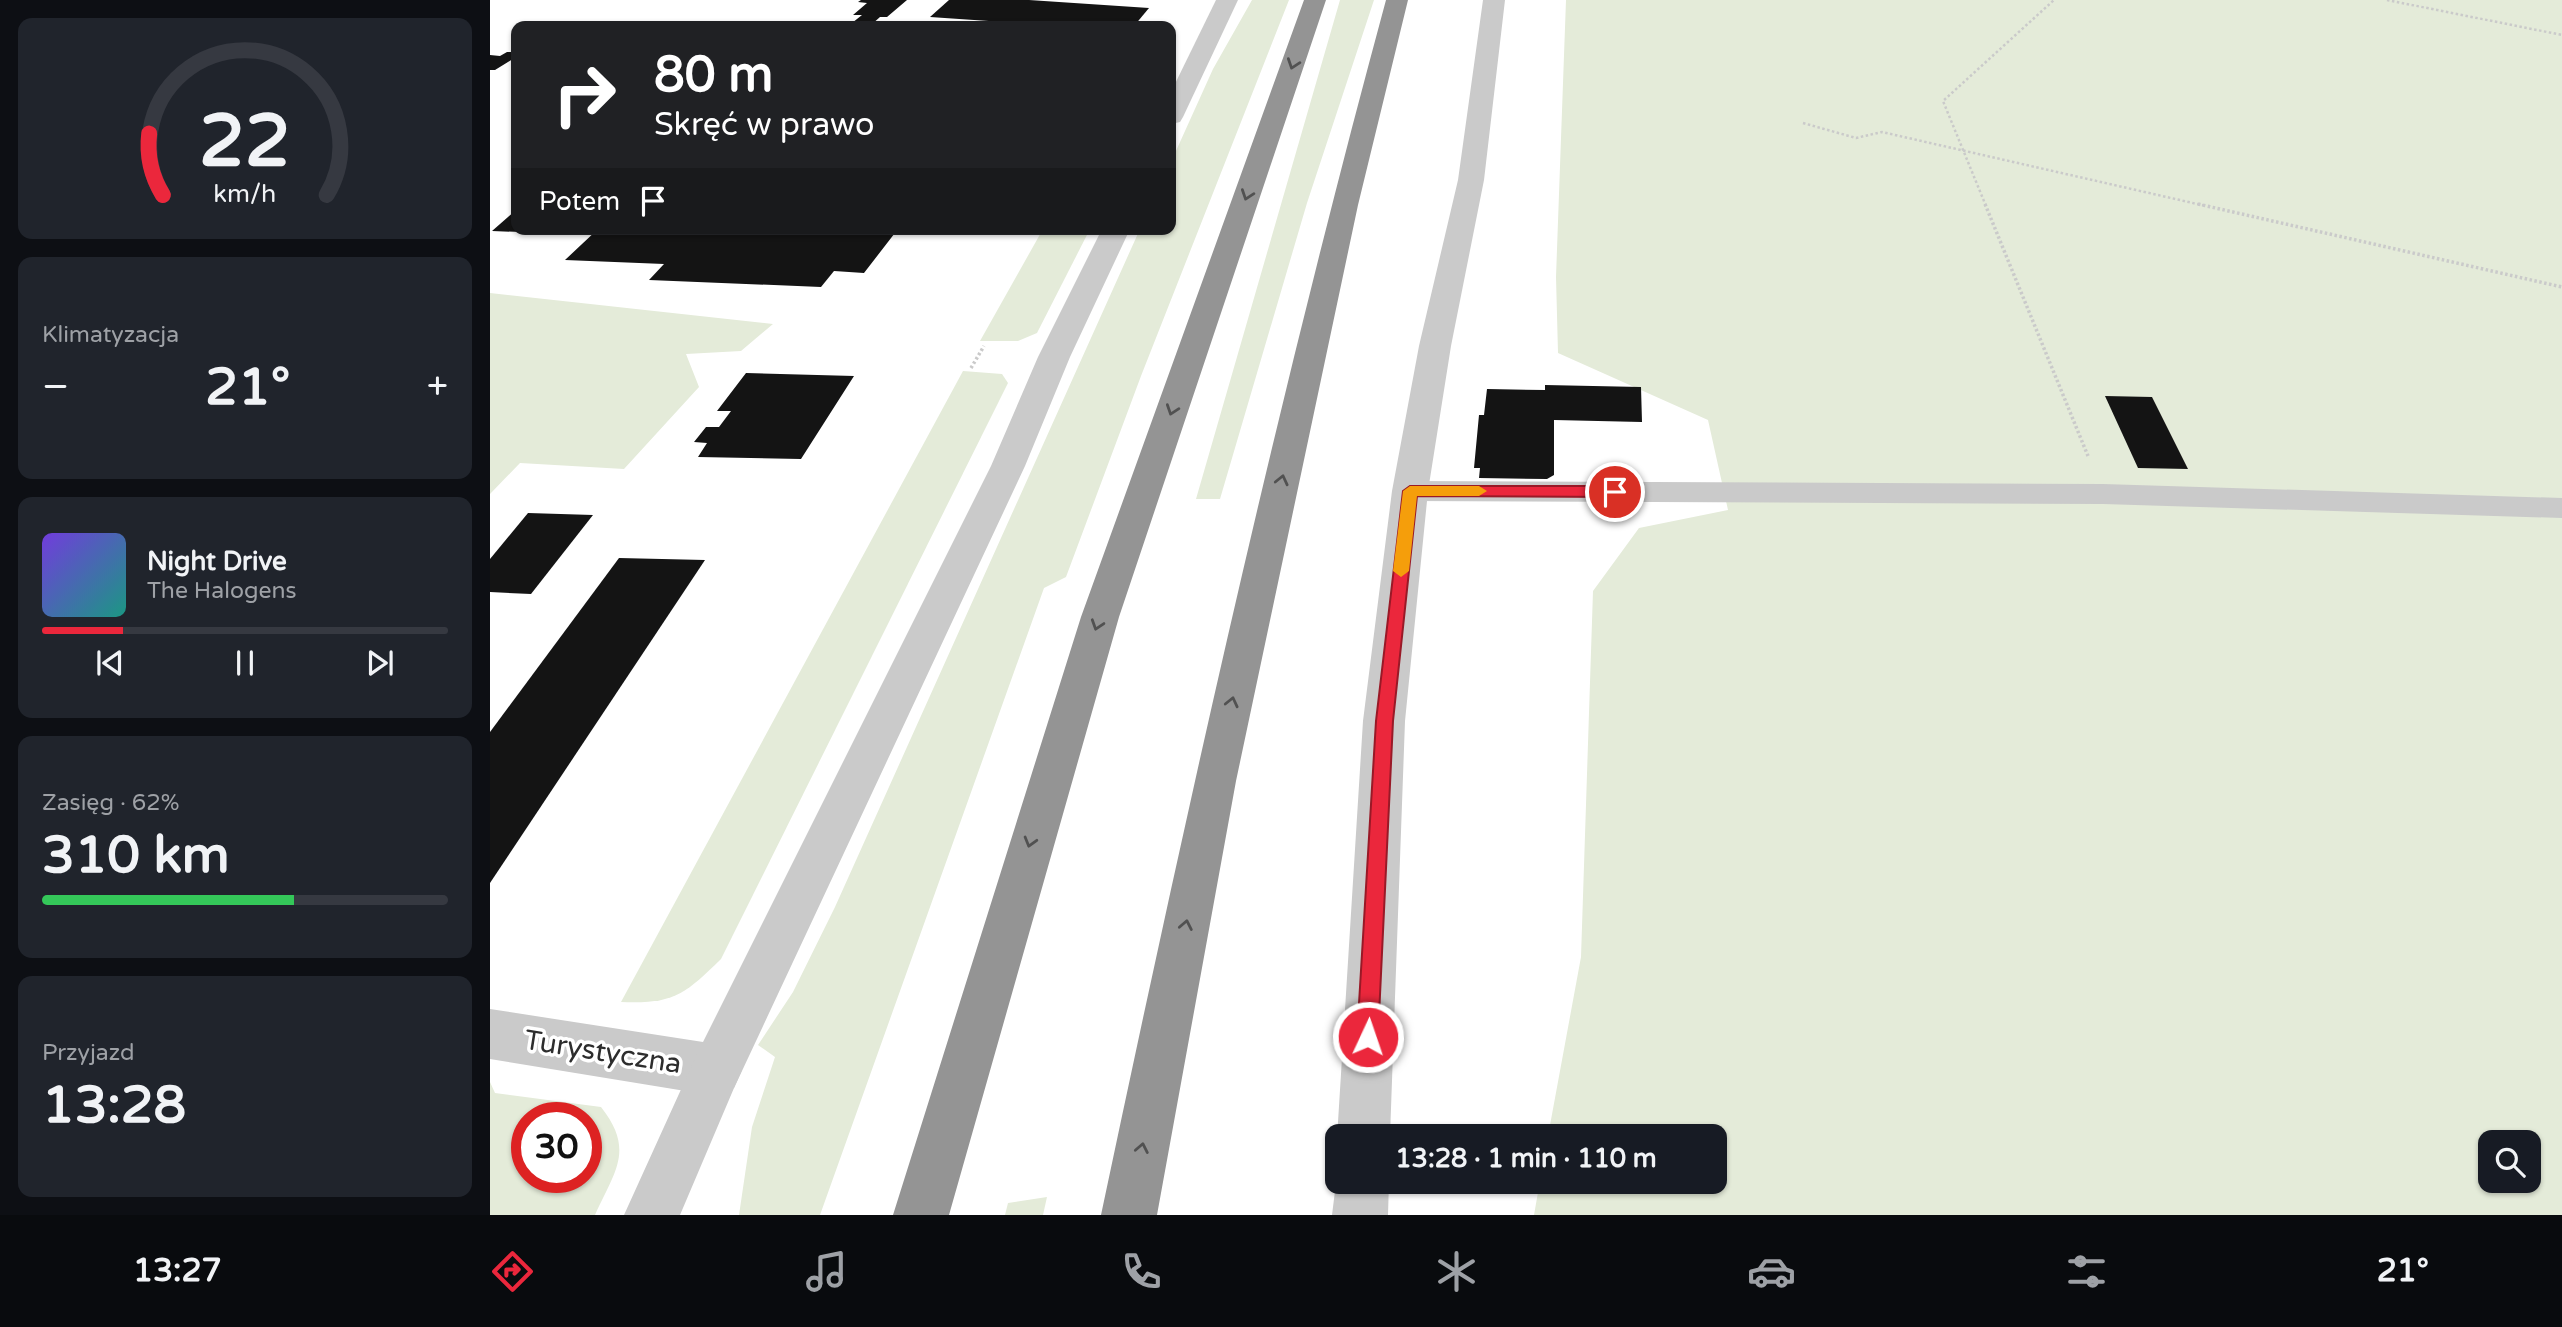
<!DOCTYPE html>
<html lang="pl">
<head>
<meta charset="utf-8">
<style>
  :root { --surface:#171b24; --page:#20242c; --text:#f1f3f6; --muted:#9ea1a6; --line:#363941; --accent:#eb273c }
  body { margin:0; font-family:"Varela Round",sans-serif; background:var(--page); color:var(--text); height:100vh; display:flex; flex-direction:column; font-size:26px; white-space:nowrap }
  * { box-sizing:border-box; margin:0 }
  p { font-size:23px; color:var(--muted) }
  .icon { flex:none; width:38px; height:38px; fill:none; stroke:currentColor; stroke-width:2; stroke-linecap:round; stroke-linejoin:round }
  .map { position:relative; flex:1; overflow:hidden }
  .details { display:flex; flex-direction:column; gap:18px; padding:18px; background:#0d0f14; width:490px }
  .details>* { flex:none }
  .banner { position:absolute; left:21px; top:21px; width:665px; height:214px; border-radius:14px; box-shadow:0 2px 5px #0004; background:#202124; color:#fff; overflow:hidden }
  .tools { position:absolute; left:1988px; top:1130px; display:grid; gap:14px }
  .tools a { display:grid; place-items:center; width:63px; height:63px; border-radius:14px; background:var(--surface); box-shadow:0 2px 5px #0004; font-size:35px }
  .speed { position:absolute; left:21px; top:1102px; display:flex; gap:14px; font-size:35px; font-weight:700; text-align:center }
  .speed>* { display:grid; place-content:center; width:91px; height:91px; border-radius:50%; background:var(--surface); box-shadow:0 2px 5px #0004; line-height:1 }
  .speed .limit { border:10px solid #d22; background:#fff; color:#111 }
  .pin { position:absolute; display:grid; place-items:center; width:60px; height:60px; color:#fff; margin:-30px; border:4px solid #fff; border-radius:50%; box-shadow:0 2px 7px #0007 }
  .me { position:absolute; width:77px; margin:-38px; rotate:3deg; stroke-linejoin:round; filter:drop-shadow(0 0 5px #0008) }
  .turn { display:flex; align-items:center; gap:24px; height:147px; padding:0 28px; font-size:32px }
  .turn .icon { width:91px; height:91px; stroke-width:2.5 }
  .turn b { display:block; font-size:49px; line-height:60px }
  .then { display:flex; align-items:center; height:66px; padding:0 28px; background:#0003; gap:14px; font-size:26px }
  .big { font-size:52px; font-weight:800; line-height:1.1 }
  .details .tile { flex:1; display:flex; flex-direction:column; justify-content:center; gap:10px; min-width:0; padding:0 24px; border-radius:14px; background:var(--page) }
  .details .dial { align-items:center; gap:0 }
  .dial svg { height:182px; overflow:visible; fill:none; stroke:var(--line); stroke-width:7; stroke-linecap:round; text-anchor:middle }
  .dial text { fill:var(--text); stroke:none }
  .song { display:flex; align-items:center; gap:21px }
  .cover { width:84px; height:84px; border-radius:10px; background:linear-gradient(135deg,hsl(260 70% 55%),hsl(170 70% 35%)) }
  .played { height:7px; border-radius:4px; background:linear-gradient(90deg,var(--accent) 20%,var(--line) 20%) }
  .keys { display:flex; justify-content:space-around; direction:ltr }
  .heat { display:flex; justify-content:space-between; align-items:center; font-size:38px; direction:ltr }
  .charge { height:10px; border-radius:5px; background:linear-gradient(90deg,#34c759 62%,var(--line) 0) }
  .trip { position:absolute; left:835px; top:1124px; width:402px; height:70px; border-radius:14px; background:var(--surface); box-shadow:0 2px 5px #0004; font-weight:800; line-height:70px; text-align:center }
  .tab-bar { display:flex; height:112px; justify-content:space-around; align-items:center; background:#090b0e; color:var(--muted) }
  .tab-bar .icon { width:49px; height:49px }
  .tab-bar .active { color:var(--accent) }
  .tab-bar b { font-size:32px; color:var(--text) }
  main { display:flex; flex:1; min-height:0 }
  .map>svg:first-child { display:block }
  .green { fill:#e4ebd9; fill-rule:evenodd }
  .building { fill:#141414 }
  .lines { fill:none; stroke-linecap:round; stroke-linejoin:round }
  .path-far1 { stroke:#cacaca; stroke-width:2.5; stroke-dasharray:2.5 2.5; stroke-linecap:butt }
  .path { stroke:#cacaca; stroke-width:3.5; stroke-dasharray:2.5 2.5; stroke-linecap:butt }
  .service { fill:#cacaca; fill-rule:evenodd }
  .minor { fill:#cacaca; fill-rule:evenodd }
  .tertiary { fill:#cacaca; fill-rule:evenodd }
  .motorway { fill:#949494; fill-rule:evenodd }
  .oneway { stroke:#515151 }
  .route { fill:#eb273c; stroke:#991927; stroke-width:2 }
  .slow { fill:#f59e0b }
  .labels { text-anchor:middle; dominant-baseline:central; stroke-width:7; stroke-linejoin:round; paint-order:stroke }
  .near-street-label { font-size:28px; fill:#2d2d2d; stroke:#fff }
</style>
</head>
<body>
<main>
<section class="details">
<div class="tile dial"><svg viewBox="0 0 100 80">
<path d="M14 69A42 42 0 1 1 86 69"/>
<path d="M14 69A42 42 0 0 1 8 42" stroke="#eb273c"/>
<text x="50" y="56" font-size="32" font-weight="700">22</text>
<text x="50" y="72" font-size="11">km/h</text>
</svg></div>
<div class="tile"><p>Klimatyzacja</p>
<div class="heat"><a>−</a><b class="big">21°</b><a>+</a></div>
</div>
<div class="tile">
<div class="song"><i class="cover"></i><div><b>Night Drive</b><p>The Halogens</p></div></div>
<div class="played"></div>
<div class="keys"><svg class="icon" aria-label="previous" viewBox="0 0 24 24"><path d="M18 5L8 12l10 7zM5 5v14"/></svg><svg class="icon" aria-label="pause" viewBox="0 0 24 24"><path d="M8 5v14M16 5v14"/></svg><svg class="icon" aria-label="next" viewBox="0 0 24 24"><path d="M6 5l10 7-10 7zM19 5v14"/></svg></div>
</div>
<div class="tile"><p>Zasięg · 62%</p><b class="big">310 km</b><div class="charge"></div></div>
<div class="tile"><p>Przyjazd</p><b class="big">13:28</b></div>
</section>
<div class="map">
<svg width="2072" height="1215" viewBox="0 0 2072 1215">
  <rect width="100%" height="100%" fill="#fff"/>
  <g class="green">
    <polygon points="762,0 799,0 651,376 576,577 554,588 330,1215 249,1215 262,1127 285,1057 268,1045 303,992 345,907 650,229 681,229 681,162 723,69"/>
    <polygon points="850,0 884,0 817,203 730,499 706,499"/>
    <path d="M1076,0H2072V1215H1044L1050,1181H1225V1136H1058L1091,957L1103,591L1149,528L1238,510L1218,420L1068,353L1066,277ZM2000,1143H2039V1181H2000Z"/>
    <polygon points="553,229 600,229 547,333 528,341 490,341"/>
    <polygon points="0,293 283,324 251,351 196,354 209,387 134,469 30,463 0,494"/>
    <path d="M473,371L512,374L518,383L231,959C194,995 184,1004 131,1002Z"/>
    <path d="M0,1082L5,1093L111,1107C145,1150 125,1171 105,1215H0ZM37,1118H96V1178H37Z"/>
    <polygon points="557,1197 553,1215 515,1215 518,1203"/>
  </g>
  <g class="building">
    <polygon points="371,0 417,0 397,17 390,17 381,25 362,23 372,15 363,15 377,3 368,2"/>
    <polygon points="459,0 539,0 659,8 644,26 571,26 440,17"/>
    <polygon points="17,52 26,52 26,57 5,70 0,70 0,55 10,56"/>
    <polygon points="26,210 26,229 94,229 88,234 2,231"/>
    <polygon points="108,229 408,229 374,273 344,271 331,287 159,280 174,264 75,260"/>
    <polygon points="256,373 364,376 311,459 208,457 217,443 204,442 216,427 229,427 241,411 227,411"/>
    <polygon points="1055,385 1151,387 1152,422 1064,420 1064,475 1057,479 989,478 990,468 984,468 989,415 994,415 997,389 1055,390"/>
    <polygon points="1615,396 1662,397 1698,469 1648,468"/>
    <polygon points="38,513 103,515 41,594 0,592 0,559"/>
    <polygon points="129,558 215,560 0,883 0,732"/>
  </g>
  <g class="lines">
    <g class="path-far1">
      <polyline points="1897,0 2072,35"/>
      <polyline points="1313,123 1366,138 1392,132 1716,206"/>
      <polyline points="1496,206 1453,101 1564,0"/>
    </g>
    <g class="path">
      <polyline points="1495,204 1598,456"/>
      <polyline points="1708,204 2072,287"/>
      <polyline points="481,368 494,346"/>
    </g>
    <polygon class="service" points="920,481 1613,484 2072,498 2072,518 1613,504 920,501 910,498 906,491 910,484"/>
    <g class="minor">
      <polygon points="993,0 1015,0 994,180 961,346 938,491 915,721 900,1136 847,1138 873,721 902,491 929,346 968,180"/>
      <polygon points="0,1009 226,1044 244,1052 252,1070 244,1088 226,1096 0,1059"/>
      <polygon points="847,1175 847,1181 899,1181 898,1215 842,1215"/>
    </g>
    <g class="tertiary">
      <polygon points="726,0 748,0 693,117 690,122 681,124 681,92"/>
      <polygon points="612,229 640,229 580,357 535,466 244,1088 190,1215 134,1215 208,1052 501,466 548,357"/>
    </g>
    <g class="motorway">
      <polygon points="814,0 836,0 629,617 459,1215 403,1215 591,617"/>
      <path d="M896,0H918L868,205L746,781L667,1215H611C697,808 787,402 896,0Z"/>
    </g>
  </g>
  <defs><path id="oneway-chevron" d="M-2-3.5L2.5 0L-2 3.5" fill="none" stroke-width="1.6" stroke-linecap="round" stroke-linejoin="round" transform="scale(1.75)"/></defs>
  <g class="oneway">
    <use href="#oneway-chevron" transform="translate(803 64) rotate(109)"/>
    <use href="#oneway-chevron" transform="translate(757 195) rotate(109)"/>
    <use href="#oneway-chevron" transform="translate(682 410) rotate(109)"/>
    <use href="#oneway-chevron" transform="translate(792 480) rotate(-77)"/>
    <use href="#oneway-chevron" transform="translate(607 625) rotate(108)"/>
    <use href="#oneway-chevron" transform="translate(742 702) rotate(-77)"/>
    <use href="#oneway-chevron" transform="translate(540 842) rotate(106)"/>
    <use href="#oneway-chevron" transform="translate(696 925) rotate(-79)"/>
    <use href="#oneway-chevron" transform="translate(652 1148) rotate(-79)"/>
  </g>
  <polygon class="route" points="920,486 1125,486 1132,492 1125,497 927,496 903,721 888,1037 885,1045 878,1048 870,1045 867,1037 886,721 913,491"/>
  <polygon class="slow" points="920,486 989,486 997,491 989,496 927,496 919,571 911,577 903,571 913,491"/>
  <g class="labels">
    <g class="near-street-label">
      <text transform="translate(113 1052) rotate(9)">Turystyczna</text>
    </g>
  </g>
</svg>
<div class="tools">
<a><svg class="icon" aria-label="search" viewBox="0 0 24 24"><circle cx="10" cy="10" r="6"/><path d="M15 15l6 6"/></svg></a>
</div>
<div class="speed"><div class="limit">30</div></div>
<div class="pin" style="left:1125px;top:492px;background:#d93025"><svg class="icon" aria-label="arrive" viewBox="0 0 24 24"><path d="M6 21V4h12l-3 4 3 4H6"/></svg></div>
<svg class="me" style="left:878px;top:1037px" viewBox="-20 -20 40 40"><circle r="17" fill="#eb273c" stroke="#fff" stroke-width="3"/><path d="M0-11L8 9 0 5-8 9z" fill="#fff"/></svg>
<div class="trip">13:28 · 1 min · 110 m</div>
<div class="banner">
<div class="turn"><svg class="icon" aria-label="right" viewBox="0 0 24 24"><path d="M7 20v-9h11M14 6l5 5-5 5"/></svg><div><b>80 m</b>Skręć w prawo</div></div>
<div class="then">Potem<svg class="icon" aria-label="arrive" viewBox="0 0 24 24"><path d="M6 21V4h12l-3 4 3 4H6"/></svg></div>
</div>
</div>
</main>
<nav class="tab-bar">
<b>13:27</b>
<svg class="icon active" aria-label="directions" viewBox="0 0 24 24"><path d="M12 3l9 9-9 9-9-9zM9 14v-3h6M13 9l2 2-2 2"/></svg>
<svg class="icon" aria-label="music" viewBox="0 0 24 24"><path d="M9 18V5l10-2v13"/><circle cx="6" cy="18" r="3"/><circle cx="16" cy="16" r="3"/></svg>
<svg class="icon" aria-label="phone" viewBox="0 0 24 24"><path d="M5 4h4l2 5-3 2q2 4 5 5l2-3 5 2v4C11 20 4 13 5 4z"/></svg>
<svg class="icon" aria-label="climate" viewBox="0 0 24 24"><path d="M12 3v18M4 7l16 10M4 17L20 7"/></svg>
<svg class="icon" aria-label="car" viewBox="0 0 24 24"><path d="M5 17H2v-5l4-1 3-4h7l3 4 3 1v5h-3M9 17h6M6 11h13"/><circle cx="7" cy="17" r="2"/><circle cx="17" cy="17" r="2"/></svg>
<svg class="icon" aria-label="filters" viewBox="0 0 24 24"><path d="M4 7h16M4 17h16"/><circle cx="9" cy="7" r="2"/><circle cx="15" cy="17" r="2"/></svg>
<b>21°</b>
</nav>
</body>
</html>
